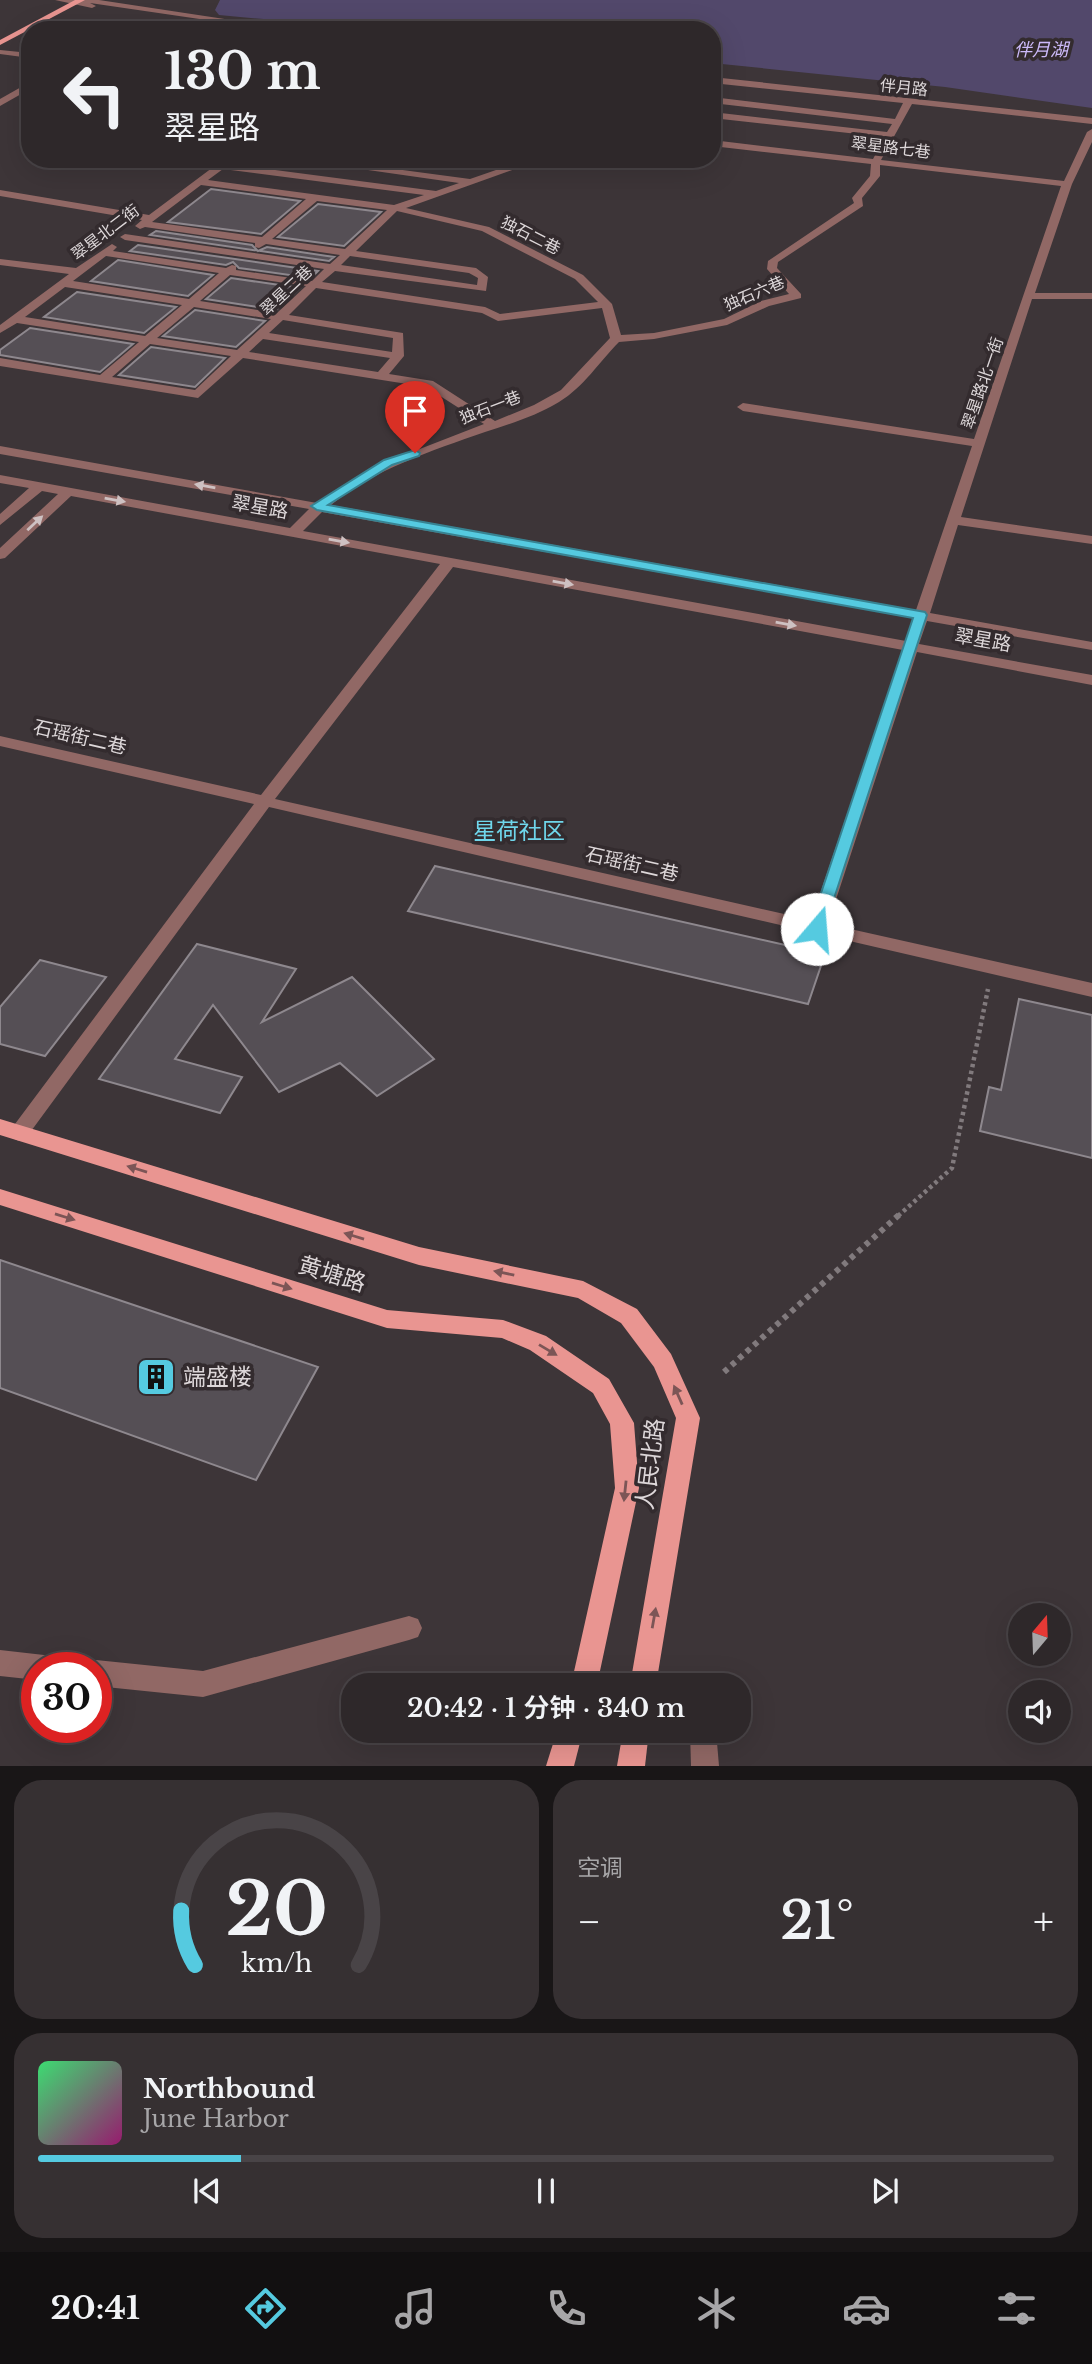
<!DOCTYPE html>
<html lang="zh">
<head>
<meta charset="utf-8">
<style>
  :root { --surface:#2e282a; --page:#363032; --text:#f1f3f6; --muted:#a7a6a8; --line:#494447; --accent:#55cae0 }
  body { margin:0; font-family:"Libre Baskerville","Noto Sans SC",serif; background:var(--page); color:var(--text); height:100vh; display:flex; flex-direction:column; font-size:26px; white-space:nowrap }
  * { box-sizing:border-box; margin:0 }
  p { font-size:23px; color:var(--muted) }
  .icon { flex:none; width:38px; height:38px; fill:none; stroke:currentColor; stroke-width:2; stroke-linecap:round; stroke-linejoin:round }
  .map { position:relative; height:1766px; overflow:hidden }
  .details { display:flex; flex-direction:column; gap:14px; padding:14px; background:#191617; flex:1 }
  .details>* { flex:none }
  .guide { position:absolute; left:21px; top:21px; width:700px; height:147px; border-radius:28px; box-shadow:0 7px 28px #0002,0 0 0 2px var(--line); background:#2e282a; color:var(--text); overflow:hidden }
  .needle { width:46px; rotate:19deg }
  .fabs { position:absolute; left:1008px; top:1603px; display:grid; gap:14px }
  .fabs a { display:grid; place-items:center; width:63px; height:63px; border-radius:50%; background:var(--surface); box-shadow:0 7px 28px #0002,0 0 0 2px var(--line); font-size:35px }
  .speed { position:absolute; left:21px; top:1652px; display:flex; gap:14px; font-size:35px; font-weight:700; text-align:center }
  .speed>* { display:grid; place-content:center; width:91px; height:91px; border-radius:50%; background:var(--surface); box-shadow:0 7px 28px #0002,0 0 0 2px var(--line); line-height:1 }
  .speed .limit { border:10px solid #d22; background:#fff; color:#111 }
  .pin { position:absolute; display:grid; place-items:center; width:60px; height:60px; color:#fff; margin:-72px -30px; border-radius:50% 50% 50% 0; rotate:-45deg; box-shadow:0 0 7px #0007 }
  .pin .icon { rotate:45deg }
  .me { position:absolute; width:77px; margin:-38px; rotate:18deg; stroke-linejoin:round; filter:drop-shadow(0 0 5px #0008) }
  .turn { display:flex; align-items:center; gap:24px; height:147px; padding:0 28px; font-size:32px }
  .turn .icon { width:91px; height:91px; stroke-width:2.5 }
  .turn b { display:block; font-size:49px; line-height:60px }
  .big { font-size:52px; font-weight:600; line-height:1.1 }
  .details .card { flex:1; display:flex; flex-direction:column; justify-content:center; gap:10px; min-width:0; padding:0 24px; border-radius:28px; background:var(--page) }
  .details .dial { align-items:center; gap:0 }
  .dial svg { height:182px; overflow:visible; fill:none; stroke:var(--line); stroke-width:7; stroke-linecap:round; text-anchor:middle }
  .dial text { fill:var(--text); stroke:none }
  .song { display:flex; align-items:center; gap:21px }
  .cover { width:84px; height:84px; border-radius:10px; background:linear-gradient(135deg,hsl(140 70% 55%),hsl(320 70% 35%)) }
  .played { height:7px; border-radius:4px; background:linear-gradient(90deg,var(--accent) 20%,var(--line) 20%) }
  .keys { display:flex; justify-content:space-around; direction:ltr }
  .heat { display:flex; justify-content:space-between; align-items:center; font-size:38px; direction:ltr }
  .details .tiles { flex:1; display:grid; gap:14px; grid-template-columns:1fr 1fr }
  .card:last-child { grid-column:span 2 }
  .trip { position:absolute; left:341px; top:1673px; width:410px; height:70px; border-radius:28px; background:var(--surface); box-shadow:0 7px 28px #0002,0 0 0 2px var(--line); font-weight:600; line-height:70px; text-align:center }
  .tab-bar { display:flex; height:112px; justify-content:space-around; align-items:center; background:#121011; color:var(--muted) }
  .tab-bar .icon { width:49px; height:49px }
  .tab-bar .selected { color:var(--accent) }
  .tab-bar b { font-size:32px; color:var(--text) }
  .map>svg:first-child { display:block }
  .water { fill:#52486b }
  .building { fill:#554f55; stroke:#8e888e; stroke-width:2 }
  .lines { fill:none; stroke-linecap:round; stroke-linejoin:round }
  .path-far2 { stroke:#817a7d; stroke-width:2; stroke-dasharray:2 2; stroke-linecap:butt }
  .path-far1 { stroke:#817a7d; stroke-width:4.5; stroke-dasharray:3.5 3.5; stroke-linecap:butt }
  .path { stroke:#817a7d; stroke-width:6; stroke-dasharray:5 5; stroke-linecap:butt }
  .minor { fill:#916865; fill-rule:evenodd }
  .major { fill:#e99591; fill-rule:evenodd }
  .oneway { fill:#cec1c2 }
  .oneway2 { fill:#7c5556 }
  .route { fill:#55cae0; stroke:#378392; stroke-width:2 }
  .labels { text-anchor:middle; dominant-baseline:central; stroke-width:7; stroke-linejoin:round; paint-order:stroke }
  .far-street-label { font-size:16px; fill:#ddd7d9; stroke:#332b2e }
  .far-water-label { font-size:18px; font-style:italic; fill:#ccbaf9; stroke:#332b2e }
  .street-label { font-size:19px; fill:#ddd7d9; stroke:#332b2e }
  .quarter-label { font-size:23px; fill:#6fd6eb; stroke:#332b2e }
  .near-street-label { font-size:23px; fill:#ddd7d9; stroke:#332b2e }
  .near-poi-label { font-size:23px; fill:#ddd7d9; stroke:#332b2e; text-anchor:start }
</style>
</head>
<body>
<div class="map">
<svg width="1092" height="1766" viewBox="0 0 1092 1766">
  <rect width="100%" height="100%" fill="#3d3538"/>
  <path class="water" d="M220,0H1092V108L945,87L712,63V30C547,30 384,32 219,15L215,10Z"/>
  <g class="building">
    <polygon points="211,189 300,201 261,234 168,222"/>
    <polygon points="318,204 381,212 344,246 278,237"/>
    <polygon points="156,231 252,245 258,251 267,247 334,257 329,261 150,235"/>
    <polygon points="138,245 318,271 311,278 239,268 233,262 226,265 130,251"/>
    <polygon points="118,260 213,275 188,296 91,281"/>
    <polygon points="231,278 300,288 276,310 206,299"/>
    <polygon points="77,292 176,307 144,333 44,317"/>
    <polygon points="195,310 265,321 236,347 163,336"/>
    <polygon points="30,328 133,344 100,372 0,355 0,350"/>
    <polygon points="151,347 225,358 195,387 119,375"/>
    <polygon points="435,866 825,954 808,1004 408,911"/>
    <polygon points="197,944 296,969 262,1022 352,977 434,1059 377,1096 340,1063 279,1092 213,1005 175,1059 242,1077 220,1113 99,1079"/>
    <polygon points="40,960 106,977 45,1056 0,1044 0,1007"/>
    <polygon points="1019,999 1092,1015 1092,1158 980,1131 989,1087 1001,1090"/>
    <polygon points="0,1260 318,1367 256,1480 0,1388"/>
  </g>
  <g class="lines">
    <polyline class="path-far2" points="311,25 396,30"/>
    <polyline class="path-far1" points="898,1216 952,1168 988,989"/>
    <polyline class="path" points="724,1372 900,1214"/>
    <g class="minor">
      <polygon points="55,0 99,0 298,30 275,30 90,3 96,6 92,8"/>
      <polygon points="0,50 30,53 30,58 0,54"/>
      <path d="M712,77L1092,118V124L912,104L881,160L1064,181L1087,132L1092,129V142L1072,184L1035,293H1092V299H1032L961,517L1092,536V544L958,525L930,613L1092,642V650L927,621L919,644L1092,675V685L917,652L828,924L1092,983V997L269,807L26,1138L19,1141L12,1138L9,1133L12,1128L254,804L0,746V736L261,795L440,564L71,496L5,558L0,559V548L58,494L42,491L0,525V514L29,488L0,483V475L290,528L309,509L0,454V446L317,503L376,466L484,424L426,387L243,358L198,398L0,366V358L100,375L139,342L17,323L0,333V325L69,274L0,265V259L76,268L112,244L117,247L113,251L226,268L232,265L236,266V270L312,281L324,269L125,240L120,237L125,234L330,264L340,255L266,244L259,248L255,247V243L145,227L140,229L135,226L142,220L0,196V190L149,215L224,159H235L229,164L436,191L459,183L291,159H320L470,179L496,170L424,159C452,159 477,163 504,166C515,167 530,159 543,159L406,208L489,227L583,275L612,304L621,335L654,333L724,319L761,301L789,294L767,269L768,261L854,203L852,198L870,176L871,164L712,146V140L873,159L885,137L712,118V112L887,132L892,124L712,103V97L895,119L903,103L712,83ZM880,165L1061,186L974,439L743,403L737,407L743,411L972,446L916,610L331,505C375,469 431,451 485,432C510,424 536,416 559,402C584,387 599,362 619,342L654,339L727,325L769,306L801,298V294L777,268L778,262L863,206L862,198L880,176ZM223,169L424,195L394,205L208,180ZM201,185L306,199L262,237L152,222ZM317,201L387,210L345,249L272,239ZM397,211L482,231L575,279L598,302L500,314L485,307L322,282L335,271L486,291L488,277L476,268L356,251ZM106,256L219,273L189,299L73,281ZM350,256L469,273L478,278L477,285L341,265ZM230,275L306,286L277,313L200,301ZM65,287L182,305L145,336L25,317ZM316,288L482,313L498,321L602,308L610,338L561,390L534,405L495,421L433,381L389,374L404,356L403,333L289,315ZM194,307L271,319L237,350L157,338ZM283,320L393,338L392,352L269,333ZM263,339L390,358L378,372L249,352ZM150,344L231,356L195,390L112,377ZM322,512L913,618L906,641L303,531ZM453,567L903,650L811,920L275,799Z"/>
      <polygon points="30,82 30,89 0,106 0,99"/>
      <polygon points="409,1616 418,1619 422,1628 418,1637 409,1640 203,1697 96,1686 96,1668 85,1668 87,1664 96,1660 203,1671"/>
      <polygon points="0,1650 44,1655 53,1659 57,1668 37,1668 37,1680 0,1676"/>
      <polygon points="690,1731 716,1731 719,1766 691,1766"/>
    </g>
    <g class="major">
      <polygon points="75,0 85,0 0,45 0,40"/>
      <polygon points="0,1119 419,1247 583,1281 637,1309 671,1354 700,1418 656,1685 630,1685 676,1418 654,1367 621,1323 578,1298 419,1265 0,1135"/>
      <polygon points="0,1189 387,1310 503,1320 546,1336 609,1379 634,1423 639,1488 597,1685 571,1685 615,1488 610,1424 593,1393 530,1350 502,1338 387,1328 0,1205"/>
      <polygon points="557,1731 583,1731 574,1766 546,1766"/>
      <polygon points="623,1731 649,1731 645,1766 617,1766"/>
    </g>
  </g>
  <defs><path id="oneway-solid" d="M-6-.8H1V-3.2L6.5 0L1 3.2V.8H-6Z" transform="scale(1.75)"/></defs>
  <g class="oneway">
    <use href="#oneway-solid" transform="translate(205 486) rotate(-170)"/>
    <use href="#oneway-solid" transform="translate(115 500) rotate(10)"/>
    <use href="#oneway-solid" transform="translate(35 523) rotate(-43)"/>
    <use href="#oneway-solid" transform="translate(339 541) rotate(10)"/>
    <use href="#oneway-solid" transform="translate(563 583) rotate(10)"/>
    <use href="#oneway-solid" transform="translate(786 624) rotate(10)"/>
  </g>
  <g class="oneway2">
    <use href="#oneway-solid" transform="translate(137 1169) rotate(-163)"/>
    <use href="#oneway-solid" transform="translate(65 1217) rotate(17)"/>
    <use href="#oneway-solid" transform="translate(354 1236) rotate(-163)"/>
    <use href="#oneway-solid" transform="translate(504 1273) rotate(-168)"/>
    <use href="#oneway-solid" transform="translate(282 1286) rotate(17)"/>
    <use href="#oneway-solid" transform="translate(548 1350) rotate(31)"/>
    <use href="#oneway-solid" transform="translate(678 1395) rotate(-114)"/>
    <use href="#oneway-solid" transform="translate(625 1491) rotate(96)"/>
    <use href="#oneway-solid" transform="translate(654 1618) rotate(-80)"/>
  </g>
  <polygon class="route" points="415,450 420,453 419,456 392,465 328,505 925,612 927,615 823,932 817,934 809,929 913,618 317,510 311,506 384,460"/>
  <defs>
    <symbol id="building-square" viewBox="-11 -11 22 22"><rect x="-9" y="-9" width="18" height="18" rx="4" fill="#55cae0" stroke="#332b2e"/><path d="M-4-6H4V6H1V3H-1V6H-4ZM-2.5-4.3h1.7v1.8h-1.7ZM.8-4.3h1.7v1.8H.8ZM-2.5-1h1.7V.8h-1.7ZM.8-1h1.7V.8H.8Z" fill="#111"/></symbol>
  </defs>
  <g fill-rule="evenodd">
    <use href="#building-square" x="134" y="1355" width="44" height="44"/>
  </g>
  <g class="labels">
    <g class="far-street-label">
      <text transform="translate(904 87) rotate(6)">伴月路</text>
      <text transform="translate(891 147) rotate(7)">翠星路七巷</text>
      <text transform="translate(105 232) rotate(-37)">翠星北二街</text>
      <text transform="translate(531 235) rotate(27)">独石二巷</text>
      <text transform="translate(286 290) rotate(-43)">翠星二巷</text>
      <text transform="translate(754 293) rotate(-23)">独石六巷</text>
      <text transform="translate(982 383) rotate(-71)">翠星路北一街</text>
      <text transform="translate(490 407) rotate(-21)">独石一巷</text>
    </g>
    <g class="far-water-label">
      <text x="1041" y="50">伴月湖</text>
    </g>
    <g class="street-label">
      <text transform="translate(260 507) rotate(10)">翠星路</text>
      <text transform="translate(983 640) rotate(10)">翠星路</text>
      <text transform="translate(80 737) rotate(13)">石瑶街二巷</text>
      <text transform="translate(632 864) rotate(13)">石瑶街二巷</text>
    </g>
    <g class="quarter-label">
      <text x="519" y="831">星荷社区</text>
    </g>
    <g class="near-street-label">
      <text transform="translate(332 1274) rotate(17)">黄塘路</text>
      <text transform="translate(650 1464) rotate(-83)">人民北路</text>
    </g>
    <g class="near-poi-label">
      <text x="183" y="1377">端盛楼</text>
    </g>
  </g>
</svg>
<div class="fabs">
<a><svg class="needle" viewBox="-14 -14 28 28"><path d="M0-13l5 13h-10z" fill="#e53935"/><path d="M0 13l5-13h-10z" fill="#a7a6a8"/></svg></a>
<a><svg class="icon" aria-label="sound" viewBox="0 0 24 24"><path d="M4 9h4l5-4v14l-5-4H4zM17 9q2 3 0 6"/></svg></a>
</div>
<div class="speed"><div class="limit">30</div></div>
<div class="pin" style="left:415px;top:453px;background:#d93025"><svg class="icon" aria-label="arrive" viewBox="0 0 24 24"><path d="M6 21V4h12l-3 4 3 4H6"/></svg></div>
<svg class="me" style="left:817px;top:929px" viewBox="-20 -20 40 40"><circle r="19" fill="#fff"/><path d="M0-13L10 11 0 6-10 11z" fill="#55cae0"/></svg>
<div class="trip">20:42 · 1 分钟 · 340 m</div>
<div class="guide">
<div class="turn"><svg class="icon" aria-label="left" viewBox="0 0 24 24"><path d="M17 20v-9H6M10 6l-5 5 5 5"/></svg><div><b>130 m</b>翠星路</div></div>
</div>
</div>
<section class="details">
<div class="tiles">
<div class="card dial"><svg viewBox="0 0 100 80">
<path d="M14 69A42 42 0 1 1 86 69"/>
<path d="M14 69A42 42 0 0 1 8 45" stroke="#55cae0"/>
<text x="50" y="56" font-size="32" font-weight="700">20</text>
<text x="50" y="72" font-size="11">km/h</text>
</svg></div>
<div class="card"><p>空调</p>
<div class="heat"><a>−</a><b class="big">21°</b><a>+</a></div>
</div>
<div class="card">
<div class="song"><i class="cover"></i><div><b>Northbound</b><p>June Harbor</p></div></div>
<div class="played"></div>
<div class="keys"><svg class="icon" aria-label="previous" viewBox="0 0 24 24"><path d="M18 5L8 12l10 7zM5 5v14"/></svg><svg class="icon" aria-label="pause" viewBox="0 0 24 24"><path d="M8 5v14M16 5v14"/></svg><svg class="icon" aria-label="next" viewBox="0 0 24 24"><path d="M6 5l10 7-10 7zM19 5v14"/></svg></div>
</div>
</div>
</section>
<nav class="tab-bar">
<b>20:41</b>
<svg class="icon selected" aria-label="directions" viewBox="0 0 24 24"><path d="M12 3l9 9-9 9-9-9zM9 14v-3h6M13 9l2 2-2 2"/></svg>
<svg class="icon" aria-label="music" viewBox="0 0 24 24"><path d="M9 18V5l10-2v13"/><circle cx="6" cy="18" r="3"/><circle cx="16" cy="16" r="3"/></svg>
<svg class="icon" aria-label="phone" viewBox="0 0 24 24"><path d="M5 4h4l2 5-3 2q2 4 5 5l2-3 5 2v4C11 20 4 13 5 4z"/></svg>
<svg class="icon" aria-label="climate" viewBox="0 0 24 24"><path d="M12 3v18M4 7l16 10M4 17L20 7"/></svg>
<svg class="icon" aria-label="car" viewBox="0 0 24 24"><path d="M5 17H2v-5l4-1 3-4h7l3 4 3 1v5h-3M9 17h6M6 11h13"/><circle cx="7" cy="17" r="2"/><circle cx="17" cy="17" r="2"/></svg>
<svg class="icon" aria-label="filters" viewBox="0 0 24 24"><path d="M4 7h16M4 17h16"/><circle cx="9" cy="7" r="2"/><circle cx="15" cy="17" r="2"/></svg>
</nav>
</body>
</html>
